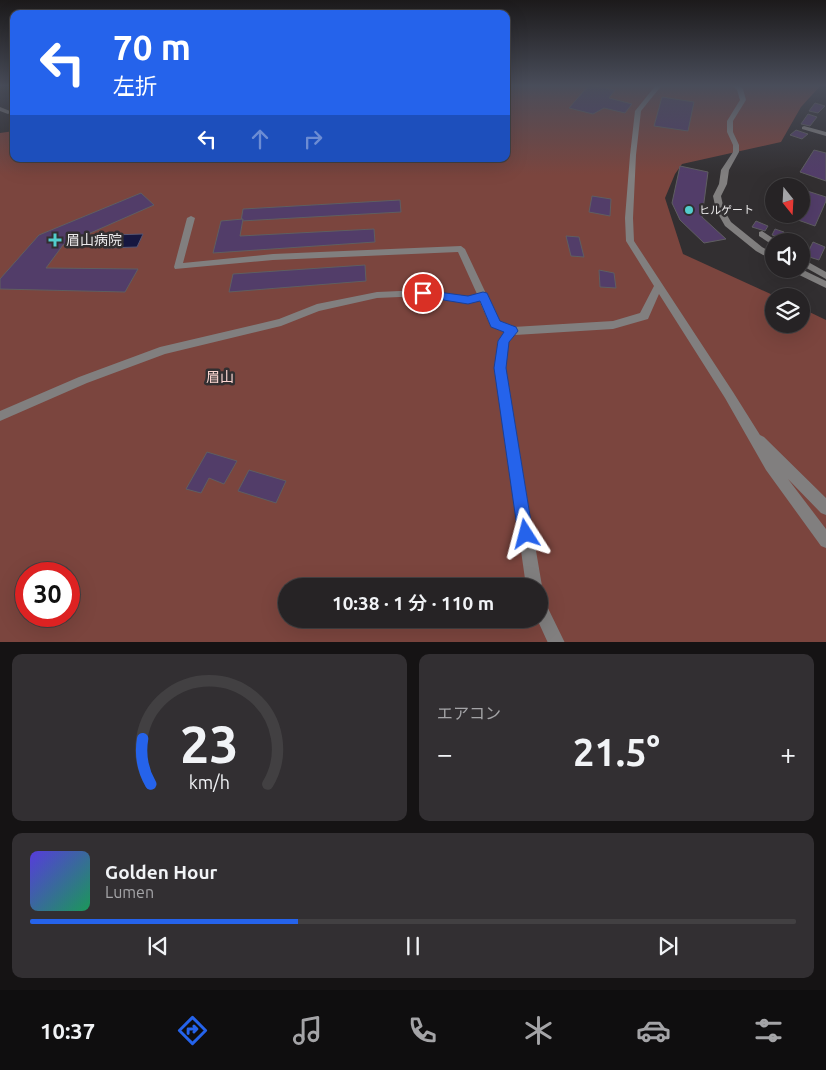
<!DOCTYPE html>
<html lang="ja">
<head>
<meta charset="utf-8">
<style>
  :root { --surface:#262325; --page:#322f32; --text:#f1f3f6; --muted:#a4a4a7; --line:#424042; --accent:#2563eb }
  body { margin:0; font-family:Ubuntu,"Noto Sans JP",sans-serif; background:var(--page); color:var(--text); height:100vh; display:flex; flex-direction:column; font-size:19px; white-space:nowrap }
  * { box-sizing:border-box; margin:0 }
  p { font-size:16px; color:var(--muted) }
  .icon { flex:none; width:28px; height:28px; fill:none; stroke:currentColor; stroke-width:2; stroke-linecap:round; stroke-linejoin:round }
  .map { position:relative; height:642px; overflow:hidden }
  .details { display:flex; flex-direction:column; gap:12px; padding:12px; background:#151314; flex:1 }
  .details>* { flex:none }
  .hud { position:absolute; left:10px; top:10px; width:500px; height:152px; border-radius:10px; box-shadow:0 5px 20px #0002,0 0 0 1px var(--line); background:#2563eb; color:#fff; overflow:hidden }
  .needle { width:32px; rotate:162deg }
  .buttons { position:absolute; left:765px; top:178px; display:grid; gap:10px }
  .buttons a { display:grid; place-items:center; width:45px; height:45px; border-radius:50%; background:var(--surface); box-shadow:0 5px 20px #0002,0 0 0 1px var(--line); font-size:25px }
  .speed { position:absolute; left:15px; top:562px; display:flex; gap:10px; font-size:25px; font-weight:700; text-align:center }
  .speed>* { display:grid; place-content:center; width:65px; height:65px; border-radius:50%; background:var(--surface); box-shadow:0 5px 20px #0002,0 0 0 1px var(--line); line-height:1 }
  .speed .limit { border:8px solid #d22; background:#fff; color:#111 }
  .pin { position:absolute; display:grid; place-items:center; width:42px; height:42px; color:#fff; margin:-21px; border:2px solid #fff; border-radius:50%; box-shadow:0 1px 5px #0007 }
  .me { position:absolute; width:55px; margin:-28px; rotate:351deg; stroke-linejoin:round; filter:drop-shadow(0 0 4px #0008) }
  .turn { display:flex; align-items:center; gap:18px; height:105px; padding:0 20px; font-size:22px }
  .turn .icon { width:65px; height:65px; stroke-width:2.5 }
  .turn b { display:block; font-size:35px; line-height:42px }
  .lanes { display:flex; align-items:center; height:48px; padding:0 20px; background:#0003; justify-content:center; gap:25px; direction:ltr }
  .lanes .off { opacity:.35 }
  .big { font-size:38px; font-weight:600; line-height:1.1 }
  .details .card { flex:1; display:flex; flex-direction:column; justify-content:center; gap:8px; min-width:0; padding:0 18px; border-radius:10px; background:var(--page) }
  .details .dial { align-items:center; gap:0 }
  .dial svg { height:130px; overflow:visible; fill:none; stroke:var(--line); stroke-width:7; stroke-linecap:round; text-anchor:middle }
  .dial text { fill:var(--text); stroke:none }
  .song { display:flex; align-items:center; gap:15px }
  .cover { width:60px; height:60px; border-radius:8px; background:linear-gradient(135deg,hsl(250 70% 55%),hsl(150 70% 35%)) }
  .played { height:5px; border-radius:2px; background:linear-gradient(90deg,var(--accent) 35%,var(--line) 35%) }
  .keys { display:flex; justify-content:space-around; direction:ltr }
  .heat { display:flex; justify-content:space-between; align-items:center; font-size:28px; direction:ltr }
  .details .tiles { flex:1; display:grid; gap:12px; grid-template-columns:1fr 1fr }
  .card:last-child { grid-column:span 2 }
  .trip { position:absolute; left:278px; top:578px; width:270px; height:50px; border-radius:25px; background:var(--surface); box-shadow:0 5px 20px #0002,0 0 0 1px var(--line); font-weight:600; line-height:50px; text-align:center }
  .menu { display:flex; height:80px; justify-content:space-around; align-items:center; background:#0f0e0f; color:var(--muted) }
  .menu .icon { width:35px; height:35px }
  .menu .current { color:var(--accent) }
  .menu b { font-size:22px; color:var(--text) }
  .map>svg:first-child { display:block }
  .forest { fill:#7b453e; fill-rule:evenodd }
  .water { fill:#161740; stroke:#565673 }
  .building { fill:#523d69; stroke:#5f5e61 }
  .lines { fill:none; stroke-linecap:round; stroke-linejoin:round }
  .minor { fill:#817f7f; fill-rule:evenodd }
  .route { fill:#2563eb; stroke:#184099 }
  .poi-dot { fill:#52cdcc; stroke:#322f31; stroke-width:2 }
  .labels { text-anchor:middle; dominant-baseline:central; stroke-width:5; stroke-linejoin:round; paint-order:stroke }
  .far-poi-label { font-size:11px; fill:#ebeaeb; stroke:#322f31; text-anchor:start }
  .poi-label { font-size:14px; fill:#ebeaeb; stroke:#322f31; text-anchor:start }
  .park-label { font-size:14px; fill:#fdd8d3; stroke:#322f31 }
</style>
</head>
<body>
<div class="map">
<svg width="826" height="643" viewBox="0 0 826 643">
  <rect width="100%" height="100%" fill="#322f31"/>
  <path class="forest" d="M506,85H821L801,107L781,142L682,164L675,174L665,198L683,254L775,296L774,324H801V308L826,320V642H0V133L14,131V159H506ZM26,574H69V616H26ZM286,586H539V619H286Z"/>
  <polygon class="water" points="143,234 137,247 104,248 112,235"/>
  <g class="building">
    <polygon points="589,85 615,90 609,98 632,104 625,113 604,108 593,114 569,108"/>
    <polygon points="662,97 694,102 688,131 654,126"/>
    <polygon points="815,103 825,106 818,113 809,111"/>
    <polygon points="808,114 817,117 810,126 801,124"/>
    <polygon points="796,130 808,134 802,139 790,135"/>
    <polygon points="814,150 826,153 826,181 800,172"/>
    <polygon points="680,166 708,172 702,217 726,239 704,243 680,220 672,203"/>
    <polygon points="801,189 826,197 826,201 815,226 781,214 801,214"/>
    <polygon points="141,193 154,205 63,245 46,268 138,269 125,292 0,289 0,279 39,235"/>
    <polygon points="592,196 611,199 610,216 589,212"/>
    <polygon points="400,200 401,212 241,221 243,209"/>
    <polygon points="243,219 240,236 374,229 375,242 213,253 221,221"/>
    <polygon points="756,221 768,226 765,231 752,227"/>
    <polygon points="775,229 784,232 781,238 772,235"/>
    <polygon points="789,235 806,242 801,250 801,241 785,240"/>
    <polygon points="566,236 579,237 584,257 571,256"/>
    <polygon points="813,242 825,247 819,260 806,256"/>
    <polygon points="365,265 366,281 229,292 233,274"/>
    <polygon points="599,270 614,273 616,288 600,287"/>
    <polygon points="207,452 237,461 224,484 209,478 201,493 186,489"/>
    <polygon points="249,470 286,481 276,503 238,491"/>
  </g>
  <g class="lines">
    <g class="minor">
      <polygon points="656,85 662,85 641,111 636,155 633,218 634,241 733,392 760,435 764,437 826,498 826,515 821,513 788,479 826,529 826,548 821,546 766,470 725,398 659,294 648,319 613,329 515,335 508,342 505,368 542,586 539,592 539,586 526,586 495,368 498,341 505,332 491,327 479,300 468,303 423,296 377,298 319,311 281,326 165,354 87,383 0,421 0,411 79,377 160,347 279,319 317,304 377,292 423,290 468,297 477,294 458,252 273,260 175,269 174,267 187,218 191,216 195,218 183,263 273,254 461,246 465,249 499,321 513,327 613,321 640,313 654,286 626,241 625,218 630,155 635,111"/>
      <polygon points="732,85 738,85 743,89 746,100 733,121 733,132 739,145 739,152 729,170 727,184 721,196 724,210 731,222 762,247 774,254 774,261 756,251 725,226 716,210 713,196 719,184 721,170 733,152 733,145 727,132 727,121 740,100 737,90"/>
      <polygon points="0,107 10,111 11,112 8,114 0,111"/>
      <polygon points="804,126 826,132 826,136 802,129 802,127"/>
      <polygon points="762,231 777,241 774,241 774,246 759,236 759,232"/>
      <polygon points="801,258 826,272 826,279 801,265"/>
      <polygon points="789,269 801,269 826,281 826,288 791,271"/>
      <polygon points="539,597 544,600 565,643 548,643 537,619 539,619"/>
    </g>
  </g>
  <linearGradient id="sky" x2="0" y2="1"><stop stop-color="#1c1a1b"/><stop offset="0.49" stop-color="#494d5a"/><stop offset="1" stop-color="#494d5a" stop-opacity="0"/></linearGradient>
  <rect width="826" height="175" fill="url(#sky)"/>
  <polygon class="route" points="423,290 468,296 483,292 487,293 500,321 516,327 518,331 509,342 506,368 533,534 531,540 526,542 520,540 518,534 494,368 498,341 504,332 491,327 480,301 468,304 419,296 417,293"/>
  <g class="poi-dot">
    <circle cx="689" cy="210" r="5"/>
    <path d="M52.5 232.5h5v5h5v5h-5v5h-5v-5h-5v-5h5z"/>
  </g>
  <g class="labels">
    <g class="far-poi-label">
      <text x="699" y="210">ヒルゲート</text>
    </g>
    <g class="poi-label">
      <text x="66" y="240">眉山病院</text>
    </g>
    <g class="park-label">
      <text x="220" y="377">眉山</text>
    </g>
  </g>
</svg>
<div class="buttons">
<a><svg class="needle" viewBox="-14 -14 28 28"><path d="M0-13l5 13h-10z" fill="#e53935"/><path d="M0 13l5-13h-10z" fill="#a4a4a7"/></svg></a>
<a><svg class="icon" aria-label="sound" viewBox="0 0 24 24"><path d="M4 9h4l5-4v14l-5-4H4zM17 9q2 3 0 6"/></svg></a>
<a><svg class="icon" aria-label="layers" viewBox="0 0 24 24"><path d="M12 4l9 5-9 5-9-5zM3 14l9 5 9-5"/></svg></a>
</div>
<div class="speed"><div class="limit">30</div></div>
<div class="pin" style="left:423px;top:293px;background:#d93025"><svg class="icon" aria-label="arrive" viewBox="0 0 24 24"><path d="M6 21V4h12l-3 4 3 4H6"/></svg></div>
<svg class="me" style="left:526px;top:534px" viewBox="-20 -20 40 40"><path d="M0-17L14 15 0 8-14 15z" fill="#2563eb" stroke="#fff" stroke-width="4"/></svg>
<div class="trip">10:38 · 1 分 · 110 m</div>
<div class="hud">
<div class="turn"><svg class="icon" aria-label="left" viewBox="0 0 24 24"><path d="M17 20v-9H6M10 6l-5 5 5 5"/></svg><div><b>70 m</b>左折</div></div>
<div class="lanes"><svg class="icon" aria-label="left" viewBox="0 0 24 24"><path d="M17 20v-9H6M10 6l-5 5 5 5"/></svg><svg class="icon off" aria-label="ahead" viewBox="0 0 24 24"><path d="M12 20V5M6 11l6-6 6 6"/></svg><svg class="icon off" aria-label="right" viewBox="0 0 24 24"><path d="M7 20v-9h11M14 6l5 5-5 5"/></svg></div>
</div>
</div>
<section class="details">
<div class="tiles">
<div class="card dial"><svg viewBox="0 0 100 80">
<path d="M14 69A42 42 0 1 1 86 69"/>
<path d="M14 69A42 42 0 0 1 9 41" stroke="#2563eb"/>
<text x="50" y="56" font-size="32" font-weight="700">23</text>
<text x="50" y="72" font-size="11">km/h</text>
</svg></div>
<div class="card"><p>エアコン</p>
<div class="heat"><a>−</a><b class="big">21.5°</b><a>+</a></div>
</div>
<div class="card">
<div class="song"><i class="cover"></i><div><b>Golden Hour</b><p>Lumen</p></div></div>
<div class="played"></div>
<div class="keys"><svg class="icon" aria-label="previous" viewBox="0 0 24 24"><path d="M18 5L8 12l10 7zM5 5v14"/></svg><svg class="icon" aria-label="pause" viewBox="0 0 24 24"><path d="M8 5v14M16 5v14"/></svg><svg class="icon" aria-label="next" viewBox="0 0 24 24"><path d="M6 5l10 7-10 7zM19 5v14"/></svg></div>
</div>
</div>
</section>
<nav class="menu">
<b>10:37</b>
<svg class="icon current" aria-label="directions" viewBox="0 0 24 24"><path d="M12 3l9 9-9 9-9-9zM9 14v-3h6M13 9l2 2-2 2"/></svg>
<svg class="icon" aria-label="music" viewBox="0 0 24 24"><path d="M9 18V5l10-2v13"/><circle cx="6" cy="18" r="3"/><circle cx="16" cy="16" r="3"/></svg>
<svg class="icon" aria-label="phone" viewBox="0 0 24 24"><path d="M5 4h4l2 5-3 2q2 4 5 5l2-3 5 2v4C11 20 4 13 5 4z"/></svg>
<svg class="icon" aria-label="climate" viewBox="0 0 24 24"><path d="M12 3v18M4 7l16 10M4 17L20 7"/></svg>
<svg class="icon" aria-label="car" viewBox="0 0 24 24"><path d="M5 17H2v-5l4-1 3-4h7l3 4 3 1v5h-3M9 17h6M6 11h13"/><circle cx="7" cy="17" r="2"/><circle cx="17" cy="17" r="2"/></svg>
<svg class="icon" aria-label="filters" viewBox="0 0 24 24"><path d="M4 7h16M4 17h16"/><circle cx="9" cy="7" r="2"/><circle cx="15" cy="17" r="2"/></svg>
</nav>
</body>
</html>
